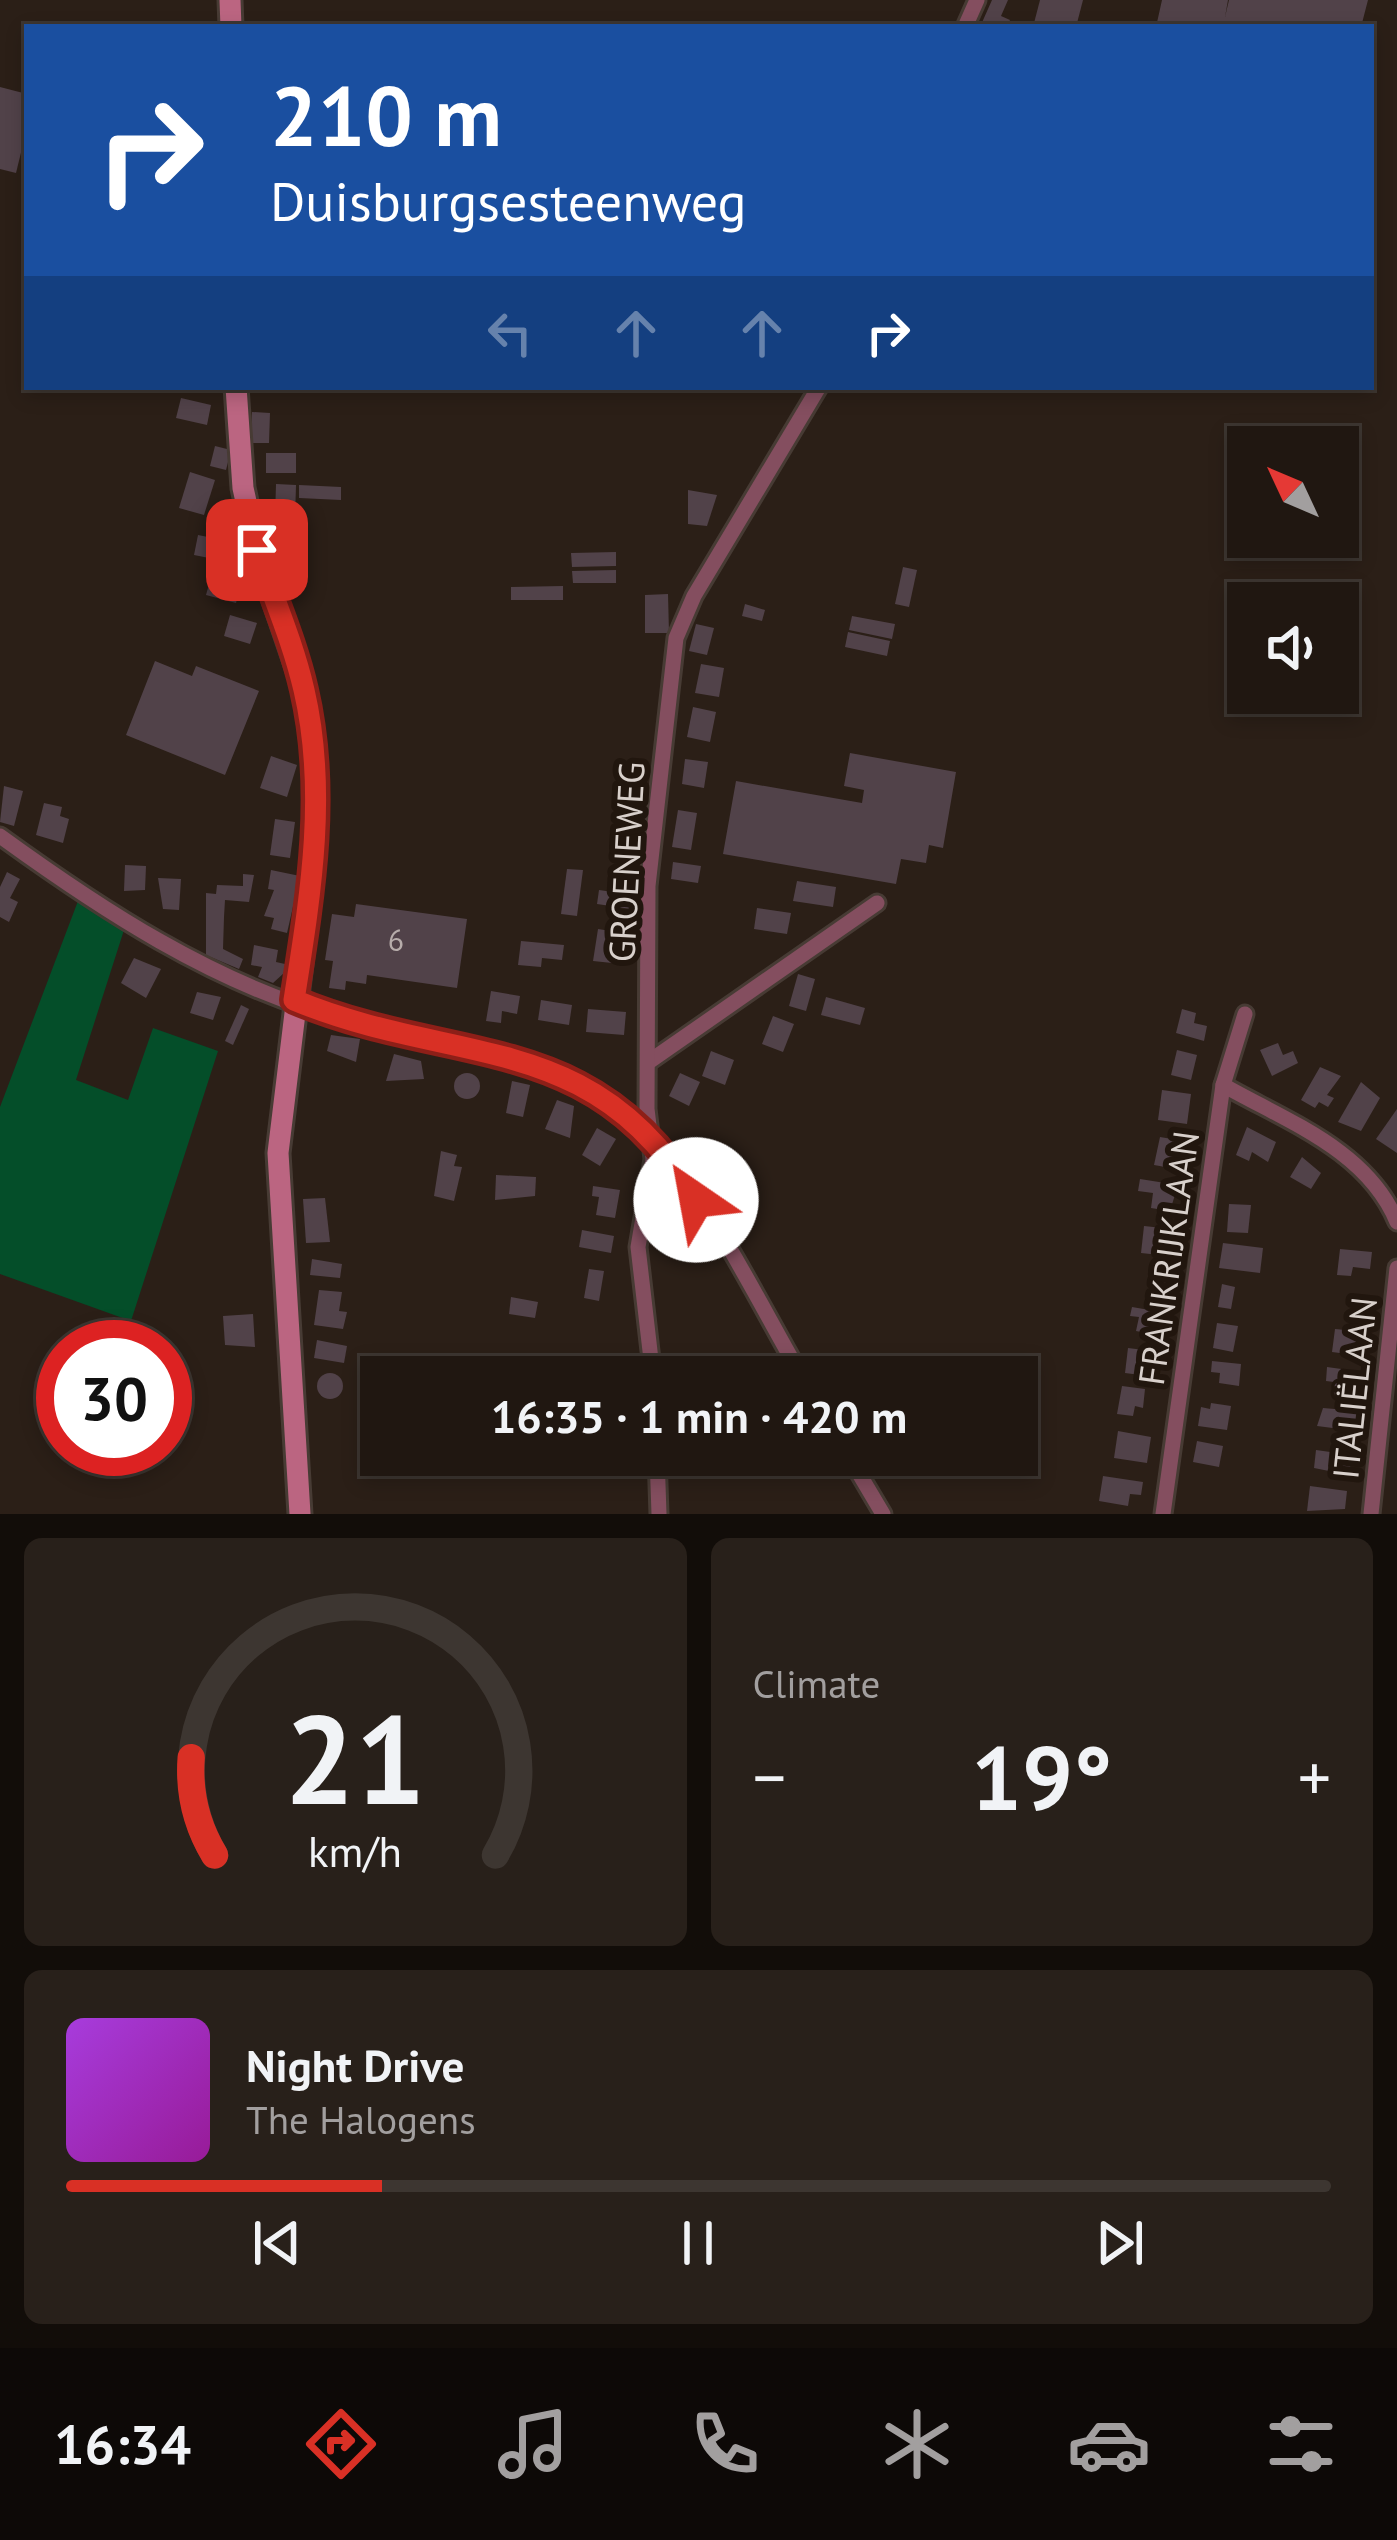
<!DOCTYPE html>
<html lang="en">
<head>
<meta charset="utf-8">
<style>
  :root { --surface:#201711; --page:#28201a; --text:#f1f3f6; --muted:#a29f9f; --line:#3d3631; --accent:#d93025 }
  body { margin:0; font-family:"PT Sans",sans-serif; background:var(--page); color:var(--text); height:100vh; display:flex; flex-direction:column; font-size:45px; white-space:nowrap }
  * { box-sizing:border-box; margin:0 }
  p { font-size:39px; color:var(--muted) }
  .icon { flex:none; width:66px; height:66px; fill:none; stroke:currentColor; stroke-width:2; stroke-linecap:round; stroke-linejoin:round }
  .map { position:relative; height:1514px; overflow:hidden }
  .side { display:flex; flex-direction:column; gap:24px; padding:24px; background:#120d09; flex:1 }
  .side>* { flex:none }
  .guide { position:absolute; left:24px; top:24px; width:1350px; height:366px; border-radius:0px; box-shadow:0 6px 18px #0003,0 0 0 3px var(--line); background:#1a4fa0; color:#fff; overflow:hidden }
  .needle { width:78px; rotate:314deg }
  .buttons { position:absolute; left:1227px; top:426px; display:grid; gap:24px }
  .buttons a { display:grid; place-items:center; width:132px; height:132px; border-radius:0px; background:var(--surface); box-shadow:0 6px 18px #0003,0 0 0 3px var(--line); font-size:60px }
  .speed { position:absolute; left:36px; top:1320px; display:flex; gap:24px; font-size:60px; font-weight:700; text-align:center }
  .speed>* { display:grid; place-content:center; width:156px; height:156px; border-radius:50%; background:var(--surface); box-shadow:0 6px 18px #0003,0 0 0 3px var(--line); line-height:1 }
  .speed .limit { border:18px solid #d22; background:#fff; color:#111 }
  .pin { position:absolute; display:grid; place-items:center; width:102px; height:102px; color:#fff; margin:-51px; border-radius:24px; box-shadow:0 6px 18px #0006 }
  .me { position:absolute; width:132px; margin:-66px; rotate:327deg; stroke-linejoin:round; filter:drop-shadow(0 0 9px #0008) }
  .turn { display:flex; align-items:center; gap:42px; height:252px; padding:0 48px; font-size:54px }
  .turn .icon { width:156px; height:156px; stroke-width:2.5 }
  .turn b { display:block; font-size:84px; line-height:102px }
  .lanes { display:flex; align-items:center; height:114px; padding:0 48px; background:#0003; justify-content:center; gap:60px; direction:ltr }
  .lanes .off { opacity:.35 }
  .big { font-size:90px; font-weight:800; line-height:1.1 }
  .side .card { flex:1; display:flex; flex-direction:column; justify-content:center; gap:18px; min-width:0; padding:0 42px; border-radius:18px; background:var(--page) }
  .side .dial { align-items:center; gap:0 }
  .dial svg { height:312px; overflow:visible; fill:none; stroke:var(--line); stroke-width:7; stroke-linecap:round; text-anchor:middle }
  .dial text { fill:var(--text); stroke:none }
  .song { display:flex; align-items:center; gap:36px }
  .cover { width:144px; height:144px; border-radius:18px; background:linear-gradient(135deg,hsl(280 70% 55%),hsl(300 70% 35%)) }
  .played { height:12px; border-radius:6px; background:linear-gradient(90deg,var(--accent) 25%,var(--line) 25%) }
  .keys { display:flex; justify-content:space-around; direction:ltr }
  .heat { display:flex; justify-content:space-between; align-items:center; font-size:66px; direction:ltr }
  .side .tiles { flex:1; display:grid; gap:24px; grid-template-columns:1fr 1fr }
  .card:last-child { grid-column:span 2 }
  .trip { position:absolute; left:360px; top:1356px; width:678px; height:120px; border-radius:0px; background:var(--surface); box-shadow:0 6px 18px #0003,0 0 0 3px var(--line); font-weight:800; line-height:120px; text-align:center }
  .tabs { display:flex; height:192px; justify-content:space-around; align-items:center; background:#0d0907; color:var(--muted) }
  .tabs .icon { width:84px; height:84px }
  .tabs .selected { color:var(--accent) }
  .tabs b { font-size:54px; color:var(--text) }
  .map>svg:first-child { display:block }
  .green { fill:#044e29 }
  .building { fill:#514249 }
  .lines { fill:none; stroke-linecap:round; stroke-linejoin:round }
  .street-casing { stroke:#473b34; stroke-width:21 }
  .secondary-casing { stroke:#473b34; stroke-width:27 }
  .street { stroke:#844e5f; stroke-width:15 }
  .secondary { stroke:#bb6581; stroke-width:21 }
  .route-casing { stroke:#8d1f18; stroke-width:30 }
  .route { stroke:#d93025; stroke-width:21 }
  .labels { text-anchor:middle; dominant-baseline:central; stroke-width:12; stroke-linejoin:round; paint-order:stroke }
  .number-label { font-size:30px; fill:#b6acaa }
  .street-label { font-size:36px; fill:#d8d0cb; stroke:#21160e }
</style>
</head>
<body>
<div class="map">
<svg width="1397" height="1514" viewBox="0 0 1397 1514">
  <rect width="100%" height="100%" fill="#2b1f17"/>
  <polygon class="green" points="78,901 124,930 76,1080 128,1100 153,1028 218,1051 131,1321 0,1274 0,1107"/>
  <g class="building">
    <polygon points="992,0 1008,0 1001,16 1010,20 1007,27 980,27"/>
    <polygon points="1040,0 1083,0 1076,27 1033,27"/>
    <polygon points="1162,0 1228,0 1225,17 1229,0 1368,0 1361,27 1156,27"/>
    <polygon points="0,87 27,94 27,128 16,173 0,169"/>
    <polygon points="181,398 211,405 207,425 176,418"/>
    <polygon points="252,412 270,413 269,443 251,443"/>
    <polygon points="215,446 231,450 226,470 210,466"/>
    <rect x="266" y="453" width="30" height="20"/>
    <polygon points="190,472 215,480 204,515 179,508"/>
    <polygon points="276,484 296,485 295,519 275,518"/>
    <polygon points="299,485 341,487 341,500 299,498"/>
    <polygon points="688,490 717,495 707,526 688,524"/>
    <polygon points="198,535 228,541 224,561 194,555"/>
    <polygon points="616,552 616,566 572,567 571,553"/>
    <polygon points="903,567 917,570 909,607 895,604"/>
    <polygon points="616,570 616,583 573,583 572,571"/>
    <polygon points="211,577 241,585 236,603 206,595"/>
    <polygon points="563,586 563,600 511,600 511,587"/>
    <polygon points="668,594 669,633 645,633 645,595"/>
    <polygon points="745,604 765,610 762,621 742,616"/>
    <polygon points="230,615 257,623 250,644 224,636"/>
    <polygon points="852,616 895,624 892,639 849,630"/>
    <polygon points="696,624 714,628 707,655 689,651"/>
    <polygon points="848,632 890,641 887,656 845,647"/>
    <polygon points="155,661 192,676 196,666 259,691 225,775 126,735"/>
    <polygon points="701,664 724,668 719,697 695,693"/>
    <polygon points="693,707 716,712 710,742 687,737"/>
    <polygon points="850,753 956,772 943,848 929,845 926,863 901,859 896,884 723,854 736,781 862,803 864,790 844,786"/>
    <polygon points="271,756 297,765 287,797 260,788"/>
    <polygon points="685,759 708,762 704,788 682,784"/>
    <polygon points="4,786 23,791 14,826 0,822"/>
    <polygon points="44,803 62,807 60,816 69,819 63,843 36,835"/>
    <polygon points="678,810 697,813 691,850 672,847"/>
    <polygon points="275,819 295,822 290,858 270,855"/>
    <polygon points="673,862 701,866 698,883 671,879"/>
    <polygon points="125,865 146,866 145,890 124,891"/>
    <polygon points="567,869 583,870 577,916 561,914"/>
    <polygon points="271,870 300,876 287,933 271,929 274,918 264,916 274,890 268,889"/>
    <polygon points="7,872 20,879 10,898 18,902 9,922 0,917 0,887"/>
    <polygon points="243,874 254,875 249,902 225,900 224,917 223,949 243,959 239,969 206,955 206,893 216,894 217,885 243,886"/>
    <polygon points="158,878 181,879 179,910 163,909"/>
    <polygon points="797,881 836,887 833,907 793,901"/>
    <polygon points="599,890 634,895 631,909 597,904"/>
    <polygon points="356,904 467,919 457,988 367,975 366,984 346,981 345,990 329,988 333,961 325,960 332,914 354,917"/>
    <polygon points="757,908 791,913 787,934 754,929"/>
    <polygon points="598,929 617,932 612,963 593,961"/>
    <polygon points="521,941 564,945 562,960 542,958 541,967 518,965"/>
    <polygon points="254,945 278,950 276,962 285,964 284,973 273,983 258,977 262,967 251,965"/>
    <polygon points="134,958 161,969 146,998 121,983"/>
    <polygon points="798,974 815,979 806,1011 789,1006"/>
    <polygon points="491,991 520,996 517,1014 502,1011 501,1023 486,1021"/>
    <polygon points="197,992 221,997 213,1020 190,1013"/>
    <polygon points="826,997 865,1008 860,1025 821,1015"/>
    <polygon points="541,1000 572,1005 569,1025 538,1020"/>
    <polygon points="241,1005 249,1009 233,1045 225,1041"/>
    <polygon points="588,1009 626,1012 624,1035 586,1032"/>
    <polygon points="1182,1009 1196,1013 1194,1023 1207,1026 1204,1041 1176,1033"/>
    <polygon points="773,1016 794,1024 783,1052 762,1044"/>
    <polygon points="331,1035 360,1039 356,1062 327,1051"/>
    <polygon points="1278,1043 1283,1055 1293,1051 1298,1063 1272,1076 1260,1050"/>
    <polygon points="1177,1050 1197,1055 1191,1080 1171,1075"/>
    <polygon points="711,1051 734,1060 725,1085 702,1076"/>
    <polygon points="394,1054 421,1061 424,1079 386,1081"/>
    <polygon points="1320,1067 1341,1076 1327,1095 1334,1098 1328,1107 1319,1102 1315,1108 1301,1100"/>
    <polygon points="680,1073 700,1082 689,1106 669,1096"/>
    <circle cx="467" cy="1086" r="13"/>
    <polygon points="512,1081 530,1085 523,1117 506,1113"/>
    <polygon points="1361,1082 1380,1098 1361,1131 1338,1122"/>
    <polygon points="1162,1090 1191,1094 1187,1124 1158,1120"/>
    <polygon points="557,1100 574,1106 570,1138 545,1129"/>
    <polygon points="1397,1109 1397,1153 1376,1139"/>
    <polygon points="1247,1127 1276,1142 1268,1162 1252,1152 1249,1161 1236,1155"/>
    <polygon points="597,1128 616,1139 600,1166 582,1155"/>
    <polygon points="1160,1137 1184,1141 1182,1170 1154,1165"/>
    <polygon points="441,1151 457,1155 454,1166 462,1167 454,1201 434,1196"/>
    <polygon points="1302,1157 1321,1173 1311,1189 1290,1177"/>
    <polygon points="496,1175 536,1177 535,1196 495,1200"/>
    <polygon points="1140,1179 1178,1185 1170,1211 1151,1208 1153,1193 1138,1191"/>
    <polygon points="593,1186 620,1190 615,1218 596,1215 599,1197 592,1196"/>
    <polygon points="325,1198 330,1242 306,1243 303,1199"/>
    <polygon points="1229,1204 1251,1205 1248,1233 1227,1232"/>
    <polygon points="1144,1226 1172,1229 1169,1256 1141,1253"/>
    <polygon points="582,1230 614,1236 611,1253 579,1247"/>
    <polygon points="1223,1243 1263,1248 1260,1273 1219,1268"/>
    <polygon points="1340,1249 1372,1252 1370,1269 1353,1267 1351,1276 1337,1275"/>
    <polygon points="312,1259 342,1264 340,1278 310,1275"/>
    <polygon points="589,1269 604,1271 599,1301 584,1298"/>
    <polygon points="1222,1284 1235,1287 1231,1309 1218,1307"/>
    <polygon points="319,1290 342,1292 339,1311 347,1312 343,1329 314,1325"/>
    <polygon points="511,1297 538,1302 535,1318 509,1314"/>
    <polygon points="1132,1307 1161,1312 1157,1335 1136,1331 1139,1317 1130,1316"/>
    <polygon points="253,1314 255,1347 225,1345 223,1316"/>
    <polygon points="1217,1323 1238,1326 1233,1352 1213,1348"/>
    <polygon points="1335,1329 1367,1332 1366,1345 1357,1344 1355,1355 1332,1352"/>
    <polygon points="317,1340 347,1346 344,1363 314,1358"/>
    <polygon points="1128,1348 1160,1352 1156,1377 1125,1373"/>
    <polygon points="1212,1361 1241,1364 1239,1386 1219,1383 1220,1373 1211,1372"/>
    <polygon points="1327,1367 1363,1372 1360,1396 1333,1393 1334,1382 1326,1381"/>
    <circle cx="330" cy="1386" r="13"/>
    <polygon points="1122,1386 1145,1389 1143,1408 1135,1406 1133,1416 1117,1414"/>
    <polygon points="1211,1403 1231,1406 1227,1430 1198,1426 1201,1407 1210,1409"/>
    <polygon points="1323,1408 1358,1411 1356,1431 1317,1426"/>
    <polygon points="1118,1431 1151,1437 1147,1463 1114,1458"/>
    <polygon points="1197,1441 1223,1446 1219,1467 1193,1462"/>
    <polygon points="1316,1450 1352,1455 1349,1475 1314,1468"/>
    <polygon points="1103,1476 1143,1482 1141,1495 1130,1494 1128,1506 1099,1501"/>
    <polygon points="1310,1486 1347,1491 1345,1509 1307,1511"/>
  </g>
  <g class="lines">
    <defs>
      <g id="street">
        <polyline points="965,27 977,0"/>
        <path d="M0,836C102,910 212,982 335,1017C450,1050 551,1047 646,1132C699,1179 763,1311 802,1377"/>
        <polyline points="650,1061 877,903"/>
        <path d="M1223,1085C1288,1122 1367,1150 1397,1222"/>
        <polyline points="653,1377 638,1247 653,1159 647,1109 648,886 676,638 694,596 819,387"/>
        <polyline points="657,1455 659,1514"/>
        <polyline points="848,1455 883,1514"/>
        <polyline points="1163,1514 1223,1085 1245,1014"/>
        <polyline points="1371,1514 1397,1268"/>
      </g>
      <g id="secondary">
        <polyline points="230,0 231,27"/>
        <polyline points="236,387 243,488 257,551 305,691 316,773 314,857 278,1153 300,1514"/>
      </g>
    </defs>
    <use href="#street" class="street-casing"/>
    <use href="#secondary" class="secondary-casing"/>
    <use href="#street" class="street"/>
    <use href="#secondary" class="secondary"/>
  </g>
  <g class="lines">
    <defs>
      <path id="route" d="M257,550C273,597 293,642 304,690C328,793 310,898 294,1000C454,1067 592,1027 696,1200"/>
    </defs>
    <use href="#route" class="route-casing"/>
    <use href="#route" class="route"/>
  </g>
  <g class="labels">
    <g class="number-label">
      <text x="396" y="939">6</text>
    </g>
    <g class="street-label">
      <text transform="translate(626 862) rotate(-87)">GROENEWEG</text>
      <text transform="translate(1168 1258) rotate(-82)">FRANKRIJKLAAN</text>
      <text transform="translate(1354 1388) rotate(-84)">ITALIËLAAN</text>
    </g>
  </g>
</svg>
<div class="buttons">
<a><svg class="needle" viewBox="-14 -14 28 28"><path d="M0-13l5 13h-10z" fill="#e53935"/><path d="M0 13l5-13h-10z" fill="#a29f9f"/></svg></a>
<a><svg class="icon" aria-label="sound" viewBox="0 0 24 24"><path d="M4 9h4l5-4v14l-5-4H4zM17 9q2 3 0 6"/></svg></a>
</div>
<div class="speed"><div class="limit">30</div></div>
<div class="pin" style="left:257px;top:550px;background:#d93025"><svg class="icon" aria-label="arrive" viewBox="0 0 24 24"><path d="M6 21V4h12l-3 4 3 4H6"/></svg></div>
<svg class="me" style="left:696px;top:1200px" viewBox="-20 -20 40 40"><circle r="19" fill="#fff"/><path d="M0-13L10 11 0 6-10 11z" fill="#d93025"/></svg>
<div class="trip">16:35 · 1 min · 420 m</div>
<div class="guide">
<div class="turn"><svg class="icon" aria-label="right" viewBox="0 0 24 24"><path d="M7 20v-9h11M14 6l5 5-5 5"/></svg><div><b>210 m</b>Duisburgsesteenweg</div></div>
<div class="lanes"><svg class="icon off" aria-label="left" viewBox="0 0 24 24"><path d="M17 20v-9H6M10 6l-5 5 5 5"/></svg><svg class="icon off" aria-label="ahead" viewBox="0 0 24 24"><path d="M12 20V5M6 11l6-6 6 6"/></svg><svg class="icon off" aria-label="ahead" viewBox="0 0 24 24"><path d="M12 20V5M6 11l6-6 6 6"/></svg><svg class="icon" aria-label="right" viewBox="0 0 24 24"><path d="M7 20v-9h11M14 6l5 5-5 5"/></svg></div>
</div>
</div>
<section class="side">
<div class="tiles">
<div class="card dial"><svg viewBox="0 0 100 80">
<path d="M14 69A42 42 0 1 1 86 69"/>
<path d="M14 69A42 42 0 0 1 8 44" stroke="#d93025"/>
<text x="50" y="56" font-size="32" font-weight="700">21</text>
<text x="50" y="72" font-size="11">km/h</text>
</svg></div>
<div class="card"><p>Climate</p>
<div class="heat"><a>−</a><b class="big">19°</b><a>+</a></div>
</div>
<div class="card">
<div class="song"><i class="cover"></i><div><b>Night Drive</b><p>The Halogens</p></div></div>
<div class="played"></div>
<div class="keys"><svg class="icon" aria-label="previous" viewBox="0 0 24 24"><path d="M18 5L8 12l10 7zM5 5v14"/></svg><svg class="icon" aria-label="pause" viewBox="0 0 24 24"><path d="M8 5v14M16 5v14"/></svg><svg class="icon" aria-label="next" viewBox="0 0 24 24"><path d="M6 5l10 7-10 7zM19 5v14"/></svg></div>
</div>
</div>
</section>
<nav class="tabs">
<b>16:34</b>
<svg class="icon selected" aria-label="directions" viewBox="0 0 24 24"><path d="M12 3l9 9-9 9-9-9zM9 14v-3h6M13 9l2 2-2 2"/></svg>
<svg class="icon" aria-label="music" viewBox="0 0 24 24"><path d="M9 18V5l10-2v13"/><circle cx="6" cy="18" r="3"/><circle cx="16" cy="16" r="3"/></svg>
<svg class="icon" aria-label="phone" viewBox="0 0 24 24"><path d="M5 4h4l2 5-3 2q2 4 5 5l2-3 5 2v4C11 20 4 13 5 4z"/></svg>
<svg class="icon" aria-label="climate" viewBox="0 0 24 24"><path d="M12 3v18M4 7l16 10M4 17L20 7"/></svg>
<svg class="icon" aria-label="car" viewBox="0 0 24 24"><path d="M5 17H2v-5l4-1 3-4h7l3 4 3 1v5h-3M9 17h6M6 11h13"/><circle cx="7" cy="17" r="2"/><circle cx="17" cy="17" r="2"/></svg>
<svg class="icon" aria-label="filters" viewBox="0 0 24 24"><path d="M4 7h16M4 17h16"/><circle cx="9" cy="7" r="2"/><circle cx="15" cy="17" r="2"/></svg>
</nav>
</body>
</html>
